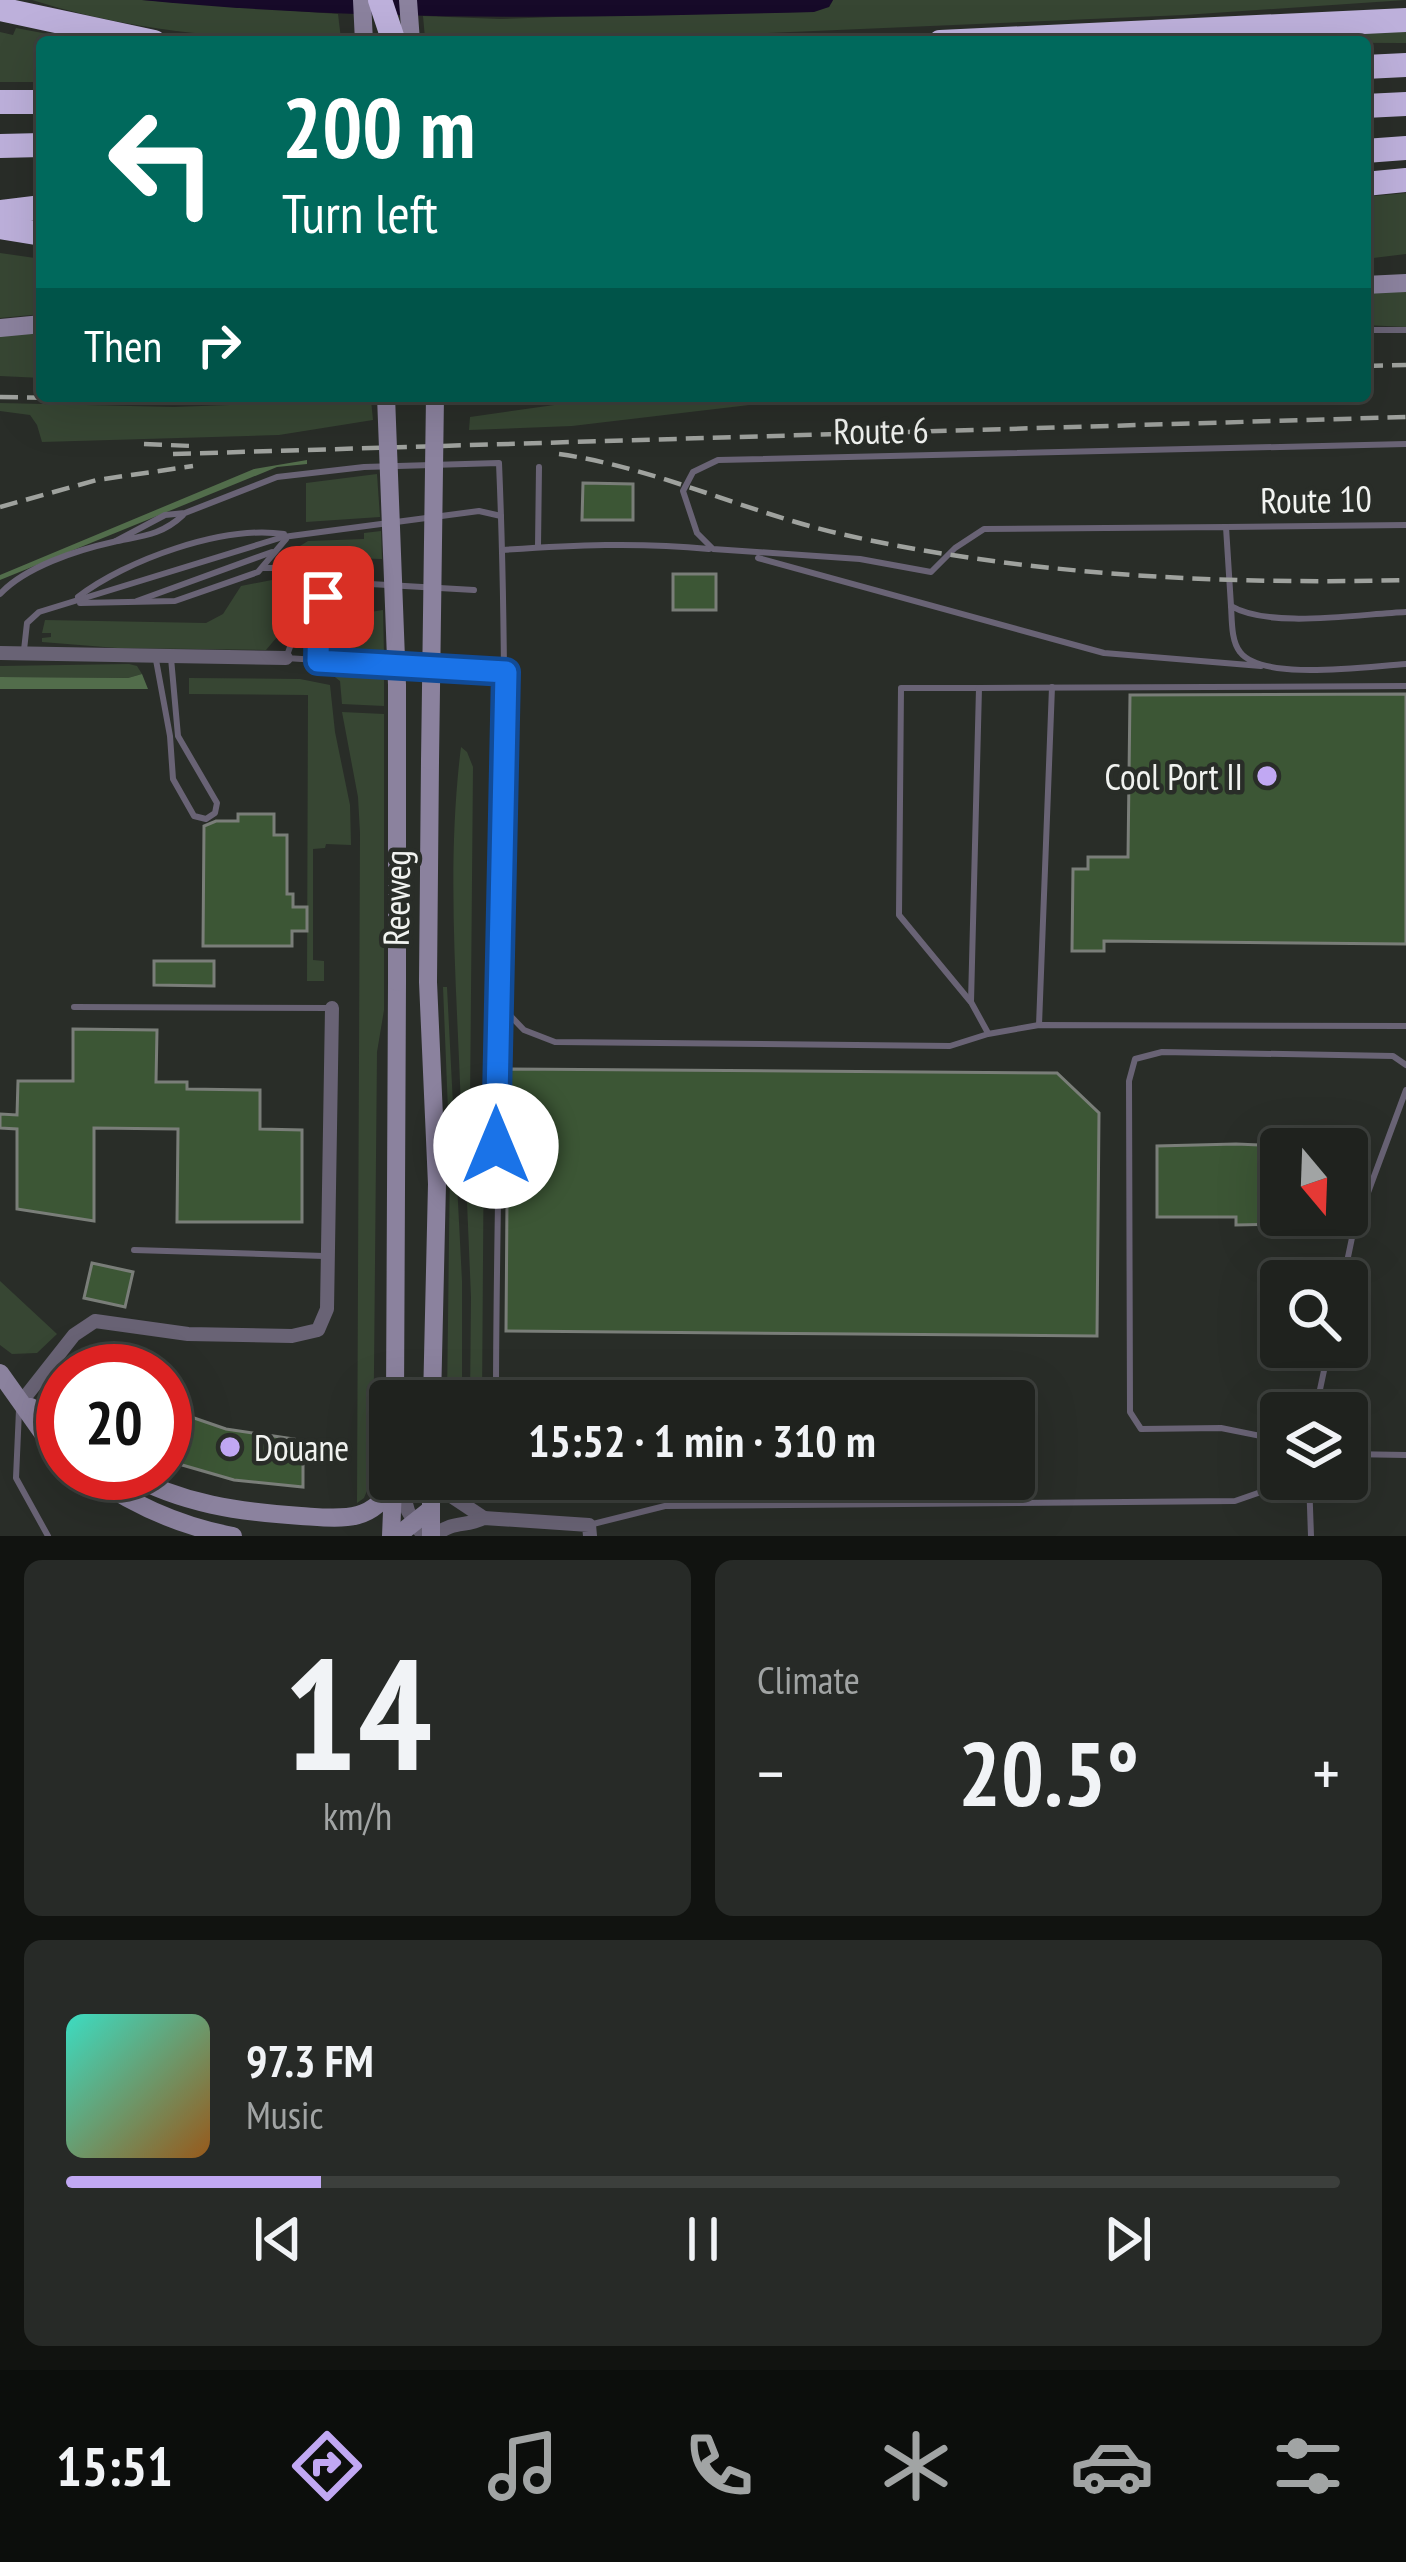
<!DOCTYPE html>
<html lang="en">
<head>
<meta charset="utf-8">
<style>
  :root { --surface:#1f221e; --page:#272a27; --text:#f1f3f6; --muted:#a1a4a4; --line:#3c3f3c; --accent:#c1a8f3 }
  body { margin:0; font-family:"PT Sans Narrow",sans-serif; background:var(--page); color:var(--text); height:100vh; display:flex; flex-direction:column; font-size:45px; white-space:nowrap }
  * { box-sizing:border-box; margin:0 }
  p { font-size:39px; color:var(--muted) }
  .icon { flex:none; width:66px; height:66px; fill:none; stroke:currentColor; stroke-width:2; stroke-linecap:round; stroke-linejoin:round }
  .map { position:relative; height:1536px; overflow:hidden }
  .drawer { display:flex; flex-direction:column; gap:24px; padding:24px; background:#111310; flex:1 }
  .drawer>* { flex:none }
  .guide { position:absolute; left:36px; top:36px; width:1335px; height:366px; border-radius:12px; box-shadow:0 12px 48px #0002,0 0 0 3px var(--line); background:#00695c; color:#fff; overflow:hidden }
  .needle { width:78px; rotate:161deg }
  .buttons { position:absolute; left:1260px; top:1128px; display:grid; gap:24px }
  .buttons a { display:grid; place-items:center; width:108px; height:108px; border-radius:12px; background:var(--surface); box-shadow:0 12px 48px #0002,0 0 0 3px var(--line); font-size:60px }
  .speed { position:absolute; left:36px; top:1344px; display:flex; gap:24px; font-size:60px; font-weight:700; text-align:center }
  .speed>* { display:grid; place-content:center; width:156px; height:156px; border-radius:50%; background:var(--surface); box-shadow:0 12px 48px #0002,0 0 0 3px var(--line); line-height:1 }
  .speed .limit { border:18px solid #d22; background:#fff; color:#111 }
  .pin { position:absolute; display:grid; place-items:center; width:102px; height:102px; color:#fff; margin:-51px; border-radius:24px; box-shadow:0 6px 18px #0006 }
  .me { position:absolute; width:132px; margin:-66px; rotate:0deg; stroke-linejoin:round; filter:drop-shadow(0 0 9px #0008) }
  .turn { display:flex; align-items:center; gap:42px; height:252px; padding:0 48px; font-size:54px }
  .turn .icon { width:156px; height:156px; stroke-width:2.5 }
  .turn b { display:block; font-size:84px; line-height:102px }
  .then { display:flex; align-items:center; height:114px; padding:0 48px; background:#0003; gap:24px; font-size:45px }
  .big { font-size:90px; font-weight:800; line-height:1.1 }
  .drawer .tile { flex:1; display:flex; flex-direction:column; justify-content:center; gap:18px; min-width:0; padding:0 42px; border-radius:18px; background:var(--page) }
  .drawer .dial { align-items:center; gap:0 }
  .dial b { font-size:156px; line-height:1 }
  .song { display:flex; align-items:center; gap:36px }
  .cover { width:144px; height:144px; border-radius:18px; background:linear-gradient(135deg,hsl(170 70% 55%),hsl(30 70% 35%)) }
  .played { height:12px; border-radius:6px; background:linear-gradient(90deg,var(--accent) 20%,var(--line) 20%) }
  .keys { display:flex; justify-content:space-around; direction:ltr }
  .heat { display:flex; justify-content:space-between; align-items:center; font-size:66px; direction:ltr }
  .drawer .tiles { flex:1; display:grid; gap:24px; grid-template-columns:1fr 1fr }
  .tile:last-child { grid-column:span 2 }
  .trip { position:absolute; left:369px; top:1380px; width:666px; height:120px; border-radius:12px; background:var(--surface); box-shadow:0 12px 48px #0002,0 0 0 3px var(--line); font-weight:800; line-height:120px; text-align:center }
  .menu { display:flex; height:192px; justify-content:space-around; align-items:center; background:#0c0e0c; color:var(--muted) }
  .menu .icon { width:84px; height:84px }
  .menu .current { color:var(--accent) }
  .menu b { font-size:54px; color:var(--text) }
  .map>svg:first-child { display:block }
  .green { fill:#374633 }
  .forest { fill:#526d4b }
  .water { fill:#170a29 }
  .building { fill:#3c5635; stroke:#7a7e79; stroke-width:3 }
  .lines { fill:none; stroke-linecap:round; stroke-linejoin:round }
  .lane { stroke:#696375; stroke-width:6 }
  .street { stroke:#696375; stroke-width:14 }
  .secondary { stroke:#8b829e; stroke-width:18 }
  .highway { stroke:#bdb0db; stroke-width:24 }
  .rail { stroke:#9fa29e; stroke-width:4.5; stroke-dasharray:18 9; stroke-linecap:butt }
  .secondary-bridge { stroke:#8b829e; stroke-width:18 }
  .route-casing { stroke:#114b97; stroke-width:30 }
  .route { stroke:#1a73e8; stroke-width:21 }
  .poi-dot { fill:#c1a8f3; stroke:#292d28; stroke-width:4.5 }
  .labels { text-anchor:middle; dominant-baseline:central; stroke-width:9; stroke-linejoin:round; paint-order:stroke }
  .street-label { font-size:36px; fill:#f1f3f0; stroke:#292d28 }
  .poi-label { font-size:36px; fill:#f1f3f0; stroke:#292d28; text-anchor:end }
</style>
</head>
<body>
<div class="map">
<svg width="1406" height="1536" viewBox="0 0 1406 1536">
  <rect width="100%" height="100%" fill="#292d28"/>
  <g class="green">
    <path d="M32,0H142L338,14L341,39C237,41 131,31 32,0Z"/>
    <polygon points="833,0 1406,0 1184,15 724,35 425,38 423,16 500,19 829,7"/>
    <polygon points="16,28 90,42 42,42 42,82 0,82 0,32 13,35"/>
    <polygon points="1406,29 1406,43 1124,42"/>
    <polygon points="1406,193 1406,254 1365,259 1365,197"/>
    <polygon points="0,253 42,259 42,314 0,318"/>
    <polygon points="1406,290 1406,327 1365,325 1365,293"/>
    <polygon points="42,332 42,378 0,376 0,336"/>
    <polygon points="618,396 826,396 572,426 469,430 470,417"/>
    <polygon points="371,400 373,420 279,435 42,442 37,425 30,415 0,411 0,403 174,407"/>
    <polygon points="377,474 380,517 306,522 306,483"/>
    <path d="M381,531L382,559L314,557L317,590L315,642L306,650C312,619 312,576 300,546L308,541L364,539V533Z"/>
    <polygon points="272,580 282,593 283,630 266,650 117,648 42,642 42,638 51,637 51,633 42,633 45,620 206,623 223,614 241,586"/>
    <polygon points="324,608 326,619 383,610 384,655 327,654 323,648"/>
    <polygon points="129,664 137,666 142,674 128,678 0,677 0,666"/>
    <polygon points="323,670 344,671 348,676 384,671 384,706 342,704 340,681 331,674 322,673"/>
    <polygon points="189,678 300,679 330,685 335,732 350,805 351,845 326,844 325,848 313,849 313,960 324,961 324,981 307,981 308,695 189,694"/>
    <polygon points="342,712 384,714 384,1010 377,1052 373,1476 364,1498 357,1503 360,833 358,797"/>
    <path d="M461,747L467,752L473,767L470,1107L467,1111L461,1109C457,990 446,866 461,747Z"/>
    <polygon points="443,987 447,987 462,1281 462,1401 447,1401 450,1160"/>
    <polygon points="484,1122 482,1401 470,1401 471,1297 464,1130"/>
    <polygon points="0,1281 57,1334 37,1353 12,1354 0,1345"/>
  </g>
  <g class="forest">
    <polygon points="307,460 307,464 277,467 0,580 0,575 254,469"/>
    <polygon points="142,674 148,689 0,689 0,677 128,678"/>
  </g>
  <path class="water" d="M142,0H833L829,7L814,12C590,18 366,22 142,0Z"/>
  <g class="building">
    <polygon points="583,483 633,484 633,520 582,520"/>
    <rect x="673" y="574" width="43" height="36"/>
    <polygon points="1406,694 1406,944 1104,941 1104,951 1072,951 1073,869 1088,869 1088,857 1128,857 1130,695"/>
    <polygon points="238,814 274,814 274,835 287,835 287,894 293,894 293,907 307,907 307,931 292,931 292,946 203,946 204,826 216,821 238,821"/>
    <polygon points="154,961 214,961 214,986 154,985"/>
    <polygon points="73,1029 157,1030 156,1082 187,1082 187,1089 260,1090 260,1129 302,1130 302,1222 177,1222 178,1129 94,1128 94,1221 17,1209 17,1129 0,1128 0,1114 17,1115 18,1081 73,1081"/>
    <polygon points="508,1069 1057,1073 1099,1113 1097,1336 506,1331"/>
    <polygon points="1236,1144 1281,1146 1281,1224 1236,1225 1236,1217 1157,1217 1157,1146"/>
    <polygon points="92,1263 133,1272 125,1307 84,1298"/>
    <polygon points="165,1408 226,1429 294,1439 294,1455 303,1456 303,1487 234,1480 165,1460"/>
  </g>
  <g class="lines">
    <g class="lane">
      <polyline points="1365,330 1406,330"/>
      <polyline points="1226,527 1406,525"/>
      <path d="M116,541L165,515L185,513L277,477L364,467L499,463C512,770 497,1078 496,1386L506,1401"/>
      <polyline points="538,546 539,467"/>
      <path d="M502,550C573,545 638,542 709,549"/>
      <polyline points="758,558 1104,653 1261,666"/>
      <polyline points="263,568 278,568 293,581 298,625 286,658 506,672"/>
      <path d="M0,594C25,567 77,550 113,542C140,536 161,536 183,515"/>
      <path d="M78,597C126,560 223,525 284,534"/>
      <polyline points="137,601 272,552"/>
      <polyline points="80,603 175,601 258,572 286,539"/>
      <polyline points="1231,606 1226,527 984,529 955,548 931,572 860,559 713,549 697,533 683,491 693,472 718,460 1406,444"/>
      <path d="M1406,612C1359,614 1270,629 1231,606C1232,620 1231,641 1240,652C1263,682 1369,666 1406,664"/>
      <polyline points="24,650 27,623 39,612 283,537 479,511 501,516"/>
      <polyline points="156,660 170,736 173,779 194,816 206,819 215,813 217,803 178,736 171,658"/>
      <polyline points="318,661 319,606 323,597 353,583 474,590"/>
      <polyline points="970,1001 899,915 901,688 979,688"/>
      <polyline points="501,1006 524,1030 555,1042 950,1046 988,1034 1039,1025 1406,1026"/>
      <polyline points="74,1007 329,1008"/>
      <polyline points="1039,1025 1052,687"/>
      <polyline points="988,1033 971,1002 979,688 1406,686"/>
      <polyline points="134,1250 324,1256"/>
      <polyline points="1343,1281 1353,1233 1406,1090"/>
      <polyline points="19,1410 16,1478 48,1536"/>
      <polyline points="1315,1413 1329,1347"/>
      <polyline points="1281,1440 1221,1428 1141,1429 1130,1412 1129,1081 1135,1059 1162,1052 1393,1056 1406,1065"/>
      <polyline points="1347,1454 1406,1455"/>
      <polyline points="1309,1479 1311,1536"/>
      <polyline points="589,1525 665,1506 1235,1501 1298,1479"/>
    </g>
    <g class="street">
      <polyline points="0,653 286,658"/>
      <polyline points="22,1401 74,1335 95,1321 188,1334 292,1336 318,1330 327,1309 332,1008"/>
      <polyline points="399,1479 408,1511 419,1530"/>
      <polyline points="437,1479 454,1498 484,1518"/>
      <path d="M434,1536C456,1519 463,1528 484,1518L589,1525L590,1536"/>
    </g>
    <g class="secondary">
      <polyline points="362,0 364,42"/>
      <polyline points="408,0 411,42"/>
      <polyline points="1365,285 1406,283"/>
      <polyline points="0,328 42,324"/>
      <polyline points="430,761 428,982 437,1184 432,1401"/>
      <polyline points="0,1373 49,1442 63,1454"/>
      <polyline points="395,1401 397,982"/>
      <polyline points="31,1407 63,1430"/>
      <path d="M88,1473C132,1505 180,1526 233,1536"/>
      <path d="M127,1473C181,1504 240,1512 301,1516C318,1517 341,1520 358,1515C373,1511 385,1499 393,1485"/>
      <polyline points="391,1536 393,1487"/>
      <polyline points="397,1536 431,1509"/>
      <polyline points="431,1536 431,1479"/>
    </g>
    <g class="highway">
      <polyline points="380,0 394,42"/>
      <polyline points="0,9 154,42"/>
      <polyline points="940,42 1406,20"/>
      <polyline points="1365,67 1406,65"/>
      <polyline points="0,102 42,102"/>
      <polyline points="1365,106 1406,104"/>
      <polyline points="0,146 42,145"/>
      <polyline points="1365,151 1406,148"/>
      <polyline points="1365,184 1406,180"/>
      <polyline points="0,212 42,207"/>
      <polyline points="0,227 42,234"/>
    </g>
    <g class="rail">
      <polyline points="1365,366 1406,365"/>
      <polyline points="0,397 171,400 351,396"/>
      <polyline points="144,444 192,446"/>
      <polyline points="173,454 1406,417"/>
      <path d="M559,454C657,468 745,512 841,534C1022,575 1221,585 1406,580"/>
      <polyline points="0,507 97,480 193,466"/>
    </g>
    <g class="secondary-bridge">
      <polyline points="386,396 397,685 397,982"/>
      <polyline points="430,761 435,396"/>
    </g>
  </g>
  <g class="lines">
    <defs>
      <polyline id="route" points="323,597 319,606 318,661 506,672 496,1146"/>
    </defs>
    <use href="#route" class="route-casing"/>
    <use href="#route" class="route"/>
  </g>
  <g class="poi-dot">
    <circle cx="1267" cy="776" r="12"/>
    <circle cx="230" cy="1447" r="12"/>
  </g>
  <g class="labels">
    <g class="street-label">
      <text transform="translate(881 430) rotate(-1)">Route 6</text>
      <text transform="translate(1316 499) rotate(-1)">Route 10</text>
      <text transform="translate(396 898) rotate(-89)">Reeweg</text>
    </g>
    <g class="poi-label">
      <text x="1243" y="776">Cool Port II</text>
      <text x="254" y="1447" text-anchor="start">Douane</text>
    </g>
  </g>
</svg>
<div class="buttons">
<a><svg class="needle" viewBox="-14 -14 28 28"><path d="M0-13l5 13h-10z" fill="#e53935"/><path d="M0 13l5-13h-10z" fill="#a1a4a4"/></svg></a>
<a><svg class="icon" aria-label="search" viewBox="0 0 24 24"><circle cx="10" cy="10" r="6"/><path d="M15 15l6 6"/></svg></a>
<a><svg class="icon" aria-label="layers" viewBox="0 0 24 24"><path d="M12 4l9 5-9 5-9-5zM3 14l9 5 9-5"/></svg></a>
</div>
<div class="speed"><div class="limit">20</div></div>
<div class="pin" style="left:323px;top:597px;background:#d93025"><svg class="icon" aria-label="arrive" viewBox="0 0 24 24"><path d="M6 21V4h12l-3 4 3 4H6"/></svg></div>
<svg class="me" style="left:496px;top:1146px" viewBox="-20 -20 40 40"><circle r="19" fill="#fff"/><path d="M0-13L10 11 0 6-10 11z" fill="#1a73e8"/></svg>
<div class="trip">15:52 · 1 min · 310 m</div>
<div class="guide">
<div class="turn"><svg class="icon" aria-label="left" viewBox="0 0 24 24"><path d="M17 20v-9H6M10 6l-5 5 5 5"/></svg><div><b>200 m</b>Turn left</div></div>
<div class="then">Then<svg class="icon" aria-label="right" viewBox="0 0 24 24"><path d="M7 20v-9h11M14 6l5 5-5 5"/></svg></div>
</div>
</div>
<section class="drawer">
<div class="tiles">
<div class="tile dial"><b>14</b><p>km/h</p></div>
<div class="tile"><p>Climate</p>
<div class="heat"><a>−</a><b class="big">20.5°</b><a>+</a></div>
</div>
<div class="tile">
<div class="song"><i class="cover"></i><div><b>97.3 FM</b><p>Music</p></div></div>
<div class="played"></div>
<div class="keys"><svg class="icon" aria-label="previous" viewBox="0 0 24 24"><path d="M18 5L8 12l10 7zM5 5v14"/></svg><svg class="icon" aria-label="pause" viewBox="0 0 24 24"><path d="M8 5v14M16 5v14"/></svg><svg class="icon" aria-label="next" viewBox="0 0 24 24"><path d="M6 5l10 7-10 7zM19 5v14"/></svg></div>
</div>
</div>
</section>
<nav class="menu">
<b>15:51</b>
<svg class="icon current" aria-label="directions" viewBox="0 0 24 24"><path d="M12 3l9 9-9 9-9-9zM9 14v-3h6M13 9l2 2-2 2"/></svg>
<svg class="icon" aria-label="music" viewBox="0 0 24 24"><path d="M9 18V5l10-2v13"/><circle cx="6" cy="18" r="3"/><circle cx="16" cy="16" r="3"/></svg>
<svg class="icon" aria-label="phone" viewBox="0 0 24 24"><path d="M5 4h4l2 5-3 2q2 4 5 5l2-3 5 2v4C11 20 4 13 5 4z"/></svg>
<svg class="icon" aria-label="climate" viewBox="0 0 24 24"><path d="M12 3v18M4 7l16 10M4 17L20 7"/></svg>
<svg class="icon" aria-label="car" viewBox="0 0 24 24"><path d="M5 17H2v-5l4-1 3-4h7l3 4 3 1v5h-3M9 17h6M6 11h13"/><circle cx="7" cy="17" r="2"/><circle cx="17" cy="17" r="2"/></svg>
<svg class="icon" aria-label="filters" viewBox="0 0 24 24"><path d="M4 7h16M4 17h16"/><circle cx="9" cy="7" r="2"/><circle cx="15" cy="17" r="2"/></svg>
</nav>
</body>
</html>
